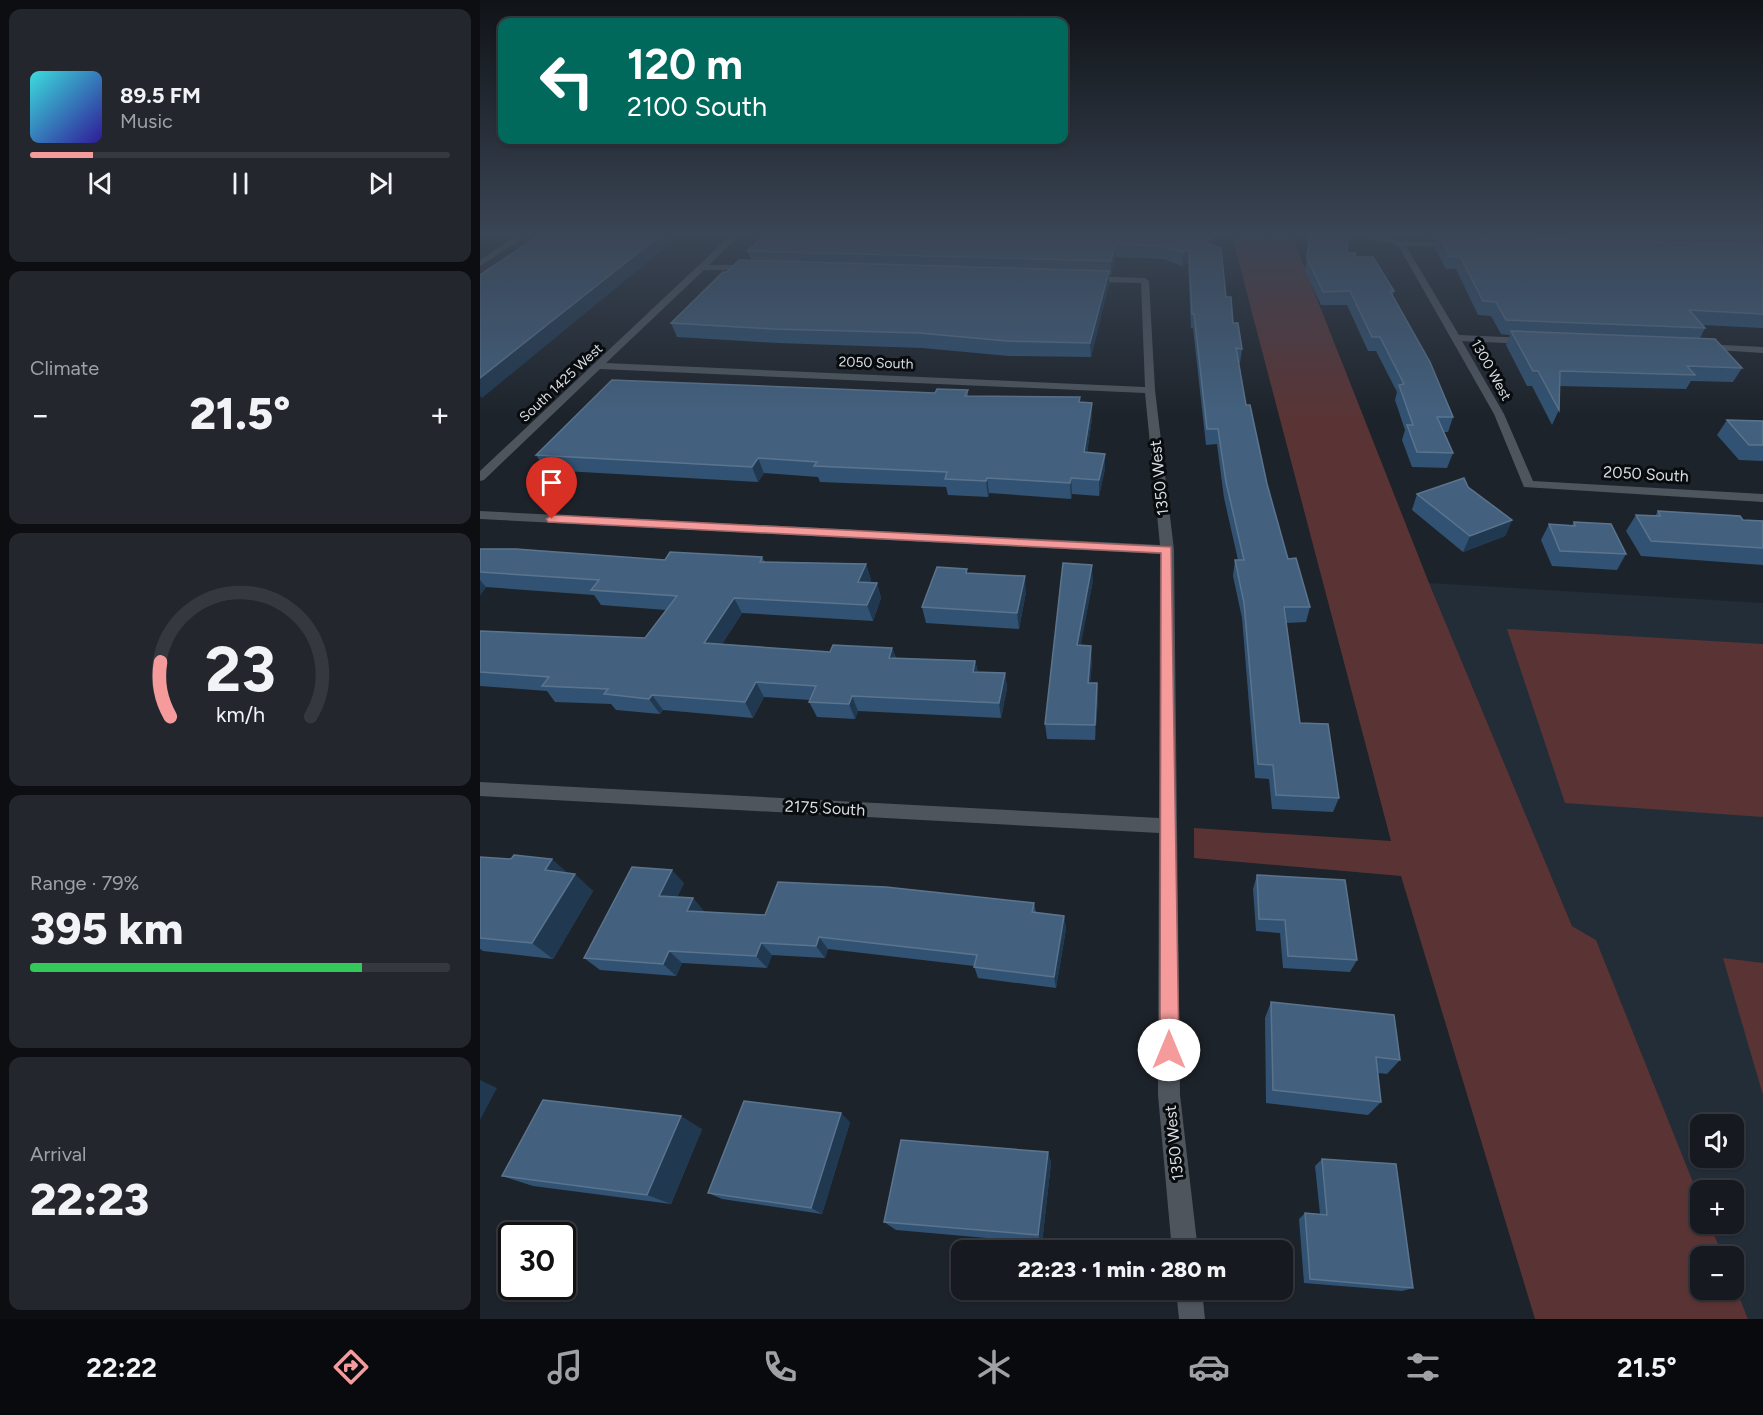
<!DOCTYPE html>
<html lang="en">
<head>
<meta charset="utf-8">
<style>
  :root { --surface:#161a20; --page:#23272d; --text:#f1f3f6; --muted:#9ea1a5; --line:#35383e; --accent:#f59b9c }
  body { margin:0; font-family:Figtree,sans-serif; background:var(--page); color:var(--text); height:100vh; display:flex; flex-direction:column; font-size:22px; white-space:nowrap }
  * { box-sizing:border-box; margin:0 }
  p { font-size:20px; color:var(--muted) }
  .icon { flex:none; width:33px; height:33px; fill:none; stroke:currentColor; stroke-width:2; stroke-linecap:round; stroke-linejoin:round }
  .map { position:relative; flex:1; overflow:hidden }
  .side { display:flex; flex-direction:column; gap:9px; padding:9px; background:#0c0e12; width:480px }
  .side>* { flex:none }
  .guide { position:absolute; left:18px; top:18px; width:570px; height:126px; border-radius:12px; box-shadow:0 2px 4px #0004,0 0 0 2px var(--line); background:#00695c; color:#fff; overflow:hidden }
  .buttons { position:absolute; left:1210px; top:1114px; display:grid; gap:12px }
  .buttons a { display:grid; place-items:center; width:54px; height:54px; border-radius:12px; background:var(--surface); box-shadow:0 2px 4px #0004,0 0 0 2px var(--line); font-size:30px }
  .speed { position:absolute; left:18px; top:1222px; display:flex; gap:12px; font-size:30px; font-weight:700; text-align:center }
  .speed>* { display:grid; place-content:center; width:78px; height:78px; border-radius:50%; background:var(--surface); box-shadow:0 2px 4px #0004,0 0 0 2px var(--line); line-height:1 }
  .speed .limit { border:3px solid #111; border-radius:9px; background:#fff; color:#111 }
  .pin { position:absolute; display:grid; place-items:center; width:51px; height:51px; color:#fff; margin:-62px -26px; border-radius:50% 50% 50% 0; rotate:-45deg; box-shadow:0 0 6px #0007 }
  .pin .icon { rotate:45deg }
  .me { position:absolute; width:66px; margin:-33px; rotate:0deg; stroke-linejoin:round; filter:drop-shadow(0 0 4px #0008) }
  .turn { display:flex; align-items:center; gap:21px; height:126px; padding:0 30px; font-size:27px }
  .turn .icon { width:78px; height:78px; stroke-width:2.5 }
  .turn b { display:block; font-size:42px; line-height:51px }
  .big { font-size:45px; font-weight:800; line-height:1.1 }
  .side .tile { flex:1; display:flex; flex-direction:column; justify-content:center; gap:9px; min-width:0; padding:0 21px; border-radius:12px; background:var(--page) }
  .side .dial { align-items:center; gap:0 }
  .dial svg { height:156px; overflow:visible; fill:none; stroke:var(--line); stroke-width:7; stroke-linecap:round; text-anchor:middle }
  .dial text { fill:var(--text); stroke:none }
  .song { display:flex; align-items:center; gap:18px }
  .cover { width:72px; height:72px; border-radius:9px; background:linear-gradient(135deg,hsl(180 70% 55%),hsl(250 70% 35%)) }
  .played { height:6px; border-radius:3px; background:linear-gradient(90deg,var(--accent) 15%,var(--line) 15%) }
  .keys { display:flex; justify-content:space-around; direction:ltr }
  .heat { display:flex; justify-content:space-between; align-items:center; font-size:33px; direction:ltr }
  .charge { height:9px; border-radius:4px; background:linear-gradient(90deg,#34c759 79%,var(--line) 0) }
  .trip { position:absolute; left:471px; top:1240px; width:342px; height:60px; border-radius:12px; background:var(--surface); box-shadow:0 2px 4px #0004,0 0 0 2px var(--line); font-weight:800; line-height:60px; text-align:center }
  .tabs { display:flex; height:96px; justify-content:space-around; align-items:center; background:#090a0d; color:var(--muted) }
  .tabs .icon { width:42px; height:42px }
  .tabs .active { color:var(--accent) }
  .tabs b { font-size:27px; color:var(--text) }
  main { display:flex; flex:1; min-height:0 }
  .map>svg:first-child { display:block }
  .built { fill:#222d38; fill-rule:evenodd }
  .green { fill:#5a3435 }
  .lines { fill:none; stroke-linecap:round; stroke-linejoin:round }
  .minor { fill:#4e555d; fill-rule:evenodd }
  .wall { fill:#315272 }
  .shaded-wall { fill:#213950 }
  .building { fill:#43617f; stroke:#5b748e; stroke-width:1.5 }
  .route { fill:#f59b9c; stroke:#9f6565; stroke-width:1.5 }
  .labels { text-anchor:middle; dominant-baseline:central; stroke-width:6; stroke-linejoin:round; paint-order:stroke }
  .far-street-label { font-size:14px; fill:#dadee3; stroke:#090c0f }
  .street-label { font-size:16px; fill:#dadee3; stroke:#090c0f }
</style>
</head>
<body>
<main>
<section class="side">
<div class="tile">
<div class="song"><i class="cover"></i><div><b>89.5 FM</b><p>Music</p></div></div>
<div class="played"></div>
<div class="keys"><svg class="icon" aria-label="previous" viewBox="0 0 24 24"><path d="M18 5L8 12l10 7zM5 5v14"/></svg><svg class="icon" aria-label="pause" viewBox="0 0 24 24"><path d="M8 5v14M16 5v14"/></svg><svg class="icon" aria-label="next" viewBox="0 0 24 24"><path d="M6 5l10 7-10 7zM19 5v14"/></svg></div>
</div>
<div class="tile"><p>Climate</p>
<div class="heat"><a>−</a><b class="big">21.5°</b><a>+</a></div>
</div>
<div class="tile dial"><svg viewBox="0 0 100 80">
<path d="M14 69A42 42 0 1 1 86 69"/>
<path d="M14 69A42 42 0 0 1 9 41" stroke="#f59b9c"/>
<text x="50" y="56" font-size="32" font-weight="700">23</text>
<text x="50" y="72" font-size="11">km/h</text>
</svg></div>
<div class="tile"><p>Range · 79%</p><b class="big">395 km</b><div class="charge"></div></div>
<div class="tile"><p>Arrival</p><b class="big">22:23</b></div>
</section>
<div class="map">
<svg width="1283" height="1319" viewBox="0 0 1283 1319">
  <rect width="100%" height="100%" fill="#1d232a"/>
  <path class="built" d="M949,583L1283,603V1319H1268L1254,1284V1257H1243L1230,1224H1254V1191H1221V1202L1116,940L1092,926ZM1221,1125H1254V1158H1221Z"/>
  <g class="green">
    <polygon points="751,233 811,233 949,583 1092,926 1116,940 1221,1202 1221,1224 1230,1224 1243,1257 1221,1257 1221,1290 1254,1290 1254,1284 1268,1319 1055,1319 921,876 714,858 714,828 911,841"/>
    <polygon points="1027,629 1283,644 1283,817 1085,803"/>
    <polygon points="1243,958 1283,963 1283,1095"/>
  </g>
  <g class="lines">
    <g class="minor">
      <polygon points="41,233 51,233 0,266 0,260"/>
      <polygon points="253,233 262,233 229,265 271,265 275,268 274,270 224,270 126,363 665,387 661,283 610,282 606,279 610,276 665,278 669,281 675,390 694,550 700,1095 718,1251 692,1251 678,1095 679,833 0,796 0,782 679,818 680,554 0,519 0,511 680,545 665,393 120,369 4,480 0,481 0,471"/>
      <polygon points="866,233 884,233 921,241 980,243 980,247 977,247 926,246 979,335 1047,338 1052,341 1047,344 982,341 1024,414 1053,481 1283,494 1283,502 1044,487 1014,414 918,245"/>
      <polygon points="1224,344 1283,347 1283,353 1221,349 1221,345"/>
      <polygon points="696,1290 722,1290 725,1319 699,1319"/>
    </g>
  </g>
  <g class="wall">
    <polygon points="285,233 733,245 753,323 762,349 760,363 759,363 766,405 787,484 808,559 830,607 826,622 806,623 820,723 859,798 853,812 792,809 789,779 775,778 762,618 753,576 755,560 758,560 744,498 737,444 726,445 713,328 711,328 708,263 702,266 683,259 636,257 631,275 629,275 629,284 611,357 529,356 442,348 298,343 197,337 191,323 247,272 271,260 268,251"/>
    <polygon points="830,233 867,253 876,257 914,291 913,296 973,417 968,432 964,432 973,453 967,468 932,467 922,440 925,430 915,400 917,392 896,351 888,351 867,305 841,305 825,271"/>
    <polygon points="947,233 1283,233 1283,328 1222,325 1225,328 1220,338 1262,368 1253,382 1211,381 1206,389 1079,386 1079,410 1072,425 1052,386 1047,386 1026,345 1030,335 1021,334 1011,316 998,315 976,269 966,269 955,249 958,240 950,240"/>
    <polygon points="488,390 488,396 601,402 612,418 607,453 625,469 619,496 592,494 591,499 509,493 508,497 468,495 466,487 340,482 338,477 284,473 278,482 66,470 56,455 455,393"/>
    <polygon points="1247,420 1283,421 1283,461 1259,460 1237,435"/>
    <polygon points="988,487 1032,520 1025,536 983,552 932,510 937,494"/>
    <polygon points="1178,511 1263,520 1283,521 1283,565 1161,556 1146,531 1156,515 1175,516"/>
    <polygon points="1094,522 1146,554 1137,570 1072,566 1061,540 1069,524 1092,525"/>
    <polygon points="0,549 185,560 282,557 285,562 386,564 391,580 390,582 397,583 401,598 393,621 262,613 242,644 350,652 412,648 416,658 495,661 498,672 525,673 527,688 521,718 378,711 375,719 337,717 329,702 330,700 284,697 273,718 183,710 180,714 136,710 131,704 75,702 67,691 0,686 0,631 165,638 186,610 121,605 114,595 6,587 0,595"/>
    <polygon points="488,573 546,592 539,629 446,623 442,607"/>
    <polygon points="613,580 600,646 612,661 610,683 617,683 618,698 615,740 567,739 565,724"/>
    <polygon points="0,857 88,873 113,891 73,959 3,951 0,949"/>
    <polygon points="777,875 877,960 870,972 803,968 800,933 776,931 773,889"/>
    <polygon points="204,883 197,897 213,898 224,912 285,915 554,903 556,913 584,916 586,929 576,988 498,978 494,966 348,949 345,958 292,955 287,968 202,963 196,976 120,970 104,958"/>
    <polygon points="791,1002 920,1060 907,1074 898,1073 901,1102 888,1115 786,1103 785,1018"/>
    <polygon points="370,1122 342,1214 242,1199 228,1193"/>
    <polygon points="222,1129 191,1204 53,1186 22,1176"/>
    <polygon points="568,1152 571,1163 562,1243 416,1230 404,1222"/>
    <polygon points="842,1159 933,1288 922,1291 824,1283 819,1219 825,1213 840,1214 835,1166"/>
  </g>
  <g class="shaded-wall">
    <polygon points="183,233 203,233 2,398 0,396 0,378"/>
    <polygon points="733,237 732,250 724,242"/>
    <polygon points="636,244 636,257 631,275 631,261"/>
    <polygon points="709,250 708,263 702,266 703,252"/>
    <polygon points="629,271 629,284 611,357 610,343"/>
    <polygon points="612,403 612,418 605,468 604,452"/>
    <polygon points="625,454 625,469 619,496 619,480"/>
    <polygon points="278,458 284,473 278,482 272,467"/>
    <polygon points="507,478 509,493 508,497 506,481"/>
    <polygon points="591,478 592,494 591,499 590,483"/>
    <polygon points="1032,520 1025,536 983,552 990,536"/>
    <polygon points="386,564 391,580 383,598 378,582"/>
    <polygon points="612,565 613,580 598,661 597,645"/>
    <polygon points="545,576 546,592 539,629 537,613"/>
    <polygon points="0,580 6,587 0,595"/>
    <polygon points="397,583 401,598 393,621 387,605"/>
    <polygon points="254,598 262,613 233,658 224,643"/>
    <polygon points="611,646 612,661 609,698 608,683"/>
    <polygon points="412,648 417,663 409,658"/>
    <polygon points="495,661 499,676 493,672"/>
    <polygon points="525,673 527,688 521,718 519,703"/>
    <polygon points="276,682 284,697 273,718 265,702"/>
    <polygon points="617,683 618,698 615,740 615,725"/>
    <polygon points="172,695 183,710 180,714 169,699"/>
    <polygon points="372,696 378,711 375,719 369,704"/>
    <polygon points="72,859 91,876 65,870"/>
    <polygon points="192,870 204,883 191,909 179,896"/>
    <polygon points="95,874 113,891 73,959 52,943"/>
    <polygon points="213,898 224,911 219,924 207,911"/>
    <polygon points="584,916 586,929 576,988 574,977"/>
    <polygon points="339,937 348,949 345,958 336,946"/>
    <polygon points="281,943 292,955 287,968 276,956"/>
    <polygon points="189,951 202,963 196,976 183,964"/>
    <polygon points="0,1080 17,1088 0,1120"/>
    <polygon points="361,1113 370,1122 342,1214 331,1208"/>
    <polygon points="201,1116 222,1129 191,1204 167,1195"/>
    <polygon points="568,1152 571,1163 562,1243 558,1235"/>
  </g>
  <g class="building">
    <polygon points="63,233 183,233 0,378 0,275"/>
    <polygon points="285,233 733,233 733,237 724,242 741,248 746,297 751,297 753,323 758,323 762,349 756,348 766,405 770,405 787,484 808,559 816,558 830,607 804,607 820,723 848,724 859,798 796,795 793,765 778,764 764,603 755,560 764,560 746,482 738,429 727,429 714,314 712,314 709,250 703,252 683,246 636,244 631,261 268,251"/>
    <polygon points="830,233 868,233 867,253 875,253 876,257 893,257 914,291 910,291 950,362 973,417 957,417 973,453 937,452 927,425 933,425 919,385 924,384 900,337 892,337 870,291 843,292 827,258"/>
    <polygon points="1173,233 1283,233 1283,237"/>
    <polygon points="959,236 1283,245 1283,314 1209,310 1225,328 1026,320 1016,302 1003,301 980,256 970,256"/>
    <polygon points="259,260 629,271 610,343 527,341 439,333 293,329 191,323 243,272 247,272"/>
    <polygon points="1031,331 1235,339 1262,368 1207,366 1215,375 1080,371 1079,410 1058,371 1053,371"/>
    <polygon points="132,380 455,393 457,389 488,390 485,396 600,397 599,402 612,403 604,452 625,454 619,480 591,478 590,483 507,478 506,481 465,479 467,472 334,466 337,462 278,458 272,467 56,455"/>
    <polygon points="1247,420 1283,421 1283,445 1269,445"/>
    <polygon points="984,478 988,487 1032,520 990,536 937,494"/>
    <polygon points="1178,511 1260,516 1263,520 1283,521 1283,548 1171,541 1156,515 1180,516"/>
    <polygon points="1094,522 1131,524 1146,554 1080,551 1069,524 1095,526"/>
    <polygon points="0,549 36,549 185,560 190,552 282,557 280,562 386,564 378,582 397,583 387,605 254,598 224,643 350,652 353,645 412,648 409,658 495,661 493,672 525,673 519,703 372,696 369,704 329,702 336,686 276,682 265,702 172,695 169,699 124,694 128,689 62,686 69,677 0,672 0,631 165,638 197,596 111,590 119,580 0,572"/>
    <polygon points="583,563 612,565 597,645 611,646 608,683 617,683 615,725 565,724"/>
    <polygon points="457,567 487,569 486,573 545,576 537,613 442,607"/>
    <polygon points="34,855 72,859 65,870 95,874 52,943 0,938 0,857 31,859"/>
    <polygon points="152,867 192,870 179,896 213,898 207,911 285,915 298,882 406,887 554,903 552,912 584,916 574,977 494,967 497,955 339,937 336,946 281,943 276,956 189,951 183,964 104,958"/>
    <polygon points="777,875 865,880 877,960 808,956 805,920 779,919"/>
    <polygon points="791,1002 914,1015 920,1060 896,1057 901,1102 793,1090"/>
    <polygon points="63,1100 201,1116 167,1195 22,1176"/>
    <polygon points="264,1101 361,1113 331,1208 228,1193"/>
    <polygon points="421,1140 568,1152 558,1235 404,1222"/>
    <polygon points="842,1159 916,1164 933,1288 830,1279 825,1213 847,1215"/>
  </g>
  <linearGradient id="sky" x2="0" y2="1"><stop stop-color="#101317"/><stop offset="0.56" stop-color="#3a4555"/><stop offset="1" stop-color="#3a4555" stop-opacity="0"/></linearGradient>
  <rect width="1283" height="418" fill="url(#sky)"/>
  <polygon class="route" points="72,515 691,547 699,1050 696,1057 689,1060 682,1057 680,1050 681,553 68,522 66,519"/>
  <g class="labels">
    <g class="far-street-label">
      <text transform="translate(396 363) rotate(2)">2050 South</text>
      <text transform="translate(1011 370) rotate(61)">1300 West</text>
      <text transform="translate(81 383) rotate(-43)">South 1425 West</text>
    </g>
    <g class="street-label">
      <text transform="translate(1166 474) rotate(3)">2050 South</text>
      <text transform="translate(679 478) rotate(-96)">1350 West</text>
      <text transform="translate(345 808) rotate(3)">2175 South</text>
      <text transform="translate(694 1143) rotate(-96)">1350 West</text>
    </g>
  </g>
</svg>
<div class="buttons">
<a><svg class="icon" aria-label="sound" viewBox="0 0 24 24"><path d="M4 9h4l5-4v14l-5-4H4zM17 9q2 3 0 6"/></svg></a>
<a>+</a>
<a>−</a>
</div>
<div class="speed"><div class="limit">30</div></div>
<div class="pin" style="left:72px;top:519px;background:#d93025"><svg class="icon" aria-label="arrive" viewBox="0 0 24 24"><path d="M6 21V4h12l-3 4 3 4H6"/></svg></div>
<svg class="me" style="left:689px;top:1050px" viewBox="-20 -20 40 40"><circle r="19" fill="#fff"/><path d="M0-13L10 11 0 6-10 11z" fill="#f59b9c"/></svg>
<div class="trip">22:23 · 1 min · 280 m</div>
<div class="guide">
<div class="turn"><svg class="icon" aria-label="left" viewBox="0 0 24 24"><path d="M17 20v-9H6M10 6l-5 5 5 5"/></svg><div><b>120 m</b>2100 South</div></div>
</div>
</div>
</main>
<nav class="tabs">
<b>22:22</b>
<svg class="icon active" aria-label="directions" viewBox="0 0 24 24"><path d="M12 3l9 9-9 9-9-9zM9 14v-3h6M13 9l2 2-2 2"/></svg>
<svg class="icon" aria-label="music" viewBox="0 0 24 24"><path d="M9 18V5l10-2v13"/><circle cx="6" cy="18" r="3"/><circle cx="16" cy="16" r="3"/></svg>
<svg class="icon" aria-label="phone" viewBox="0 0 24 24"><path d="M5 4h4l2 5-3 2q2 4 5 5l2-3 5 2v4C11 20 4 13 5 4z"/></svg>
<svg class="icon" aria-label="climate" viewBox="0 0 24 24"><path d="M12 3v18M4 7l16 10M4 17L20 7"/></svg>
<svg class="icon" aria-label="car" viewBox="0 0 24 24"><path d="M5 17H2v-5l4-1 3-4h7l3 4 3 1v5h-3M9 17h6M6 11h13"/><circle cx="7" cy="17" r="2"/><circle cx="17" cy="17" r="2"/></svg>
<svg class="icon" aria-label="filters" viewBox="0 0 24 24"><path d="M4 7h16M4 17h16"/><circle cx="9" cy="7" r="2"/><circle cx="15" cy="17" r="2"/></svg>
<b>21.5°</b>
</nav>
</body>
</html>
